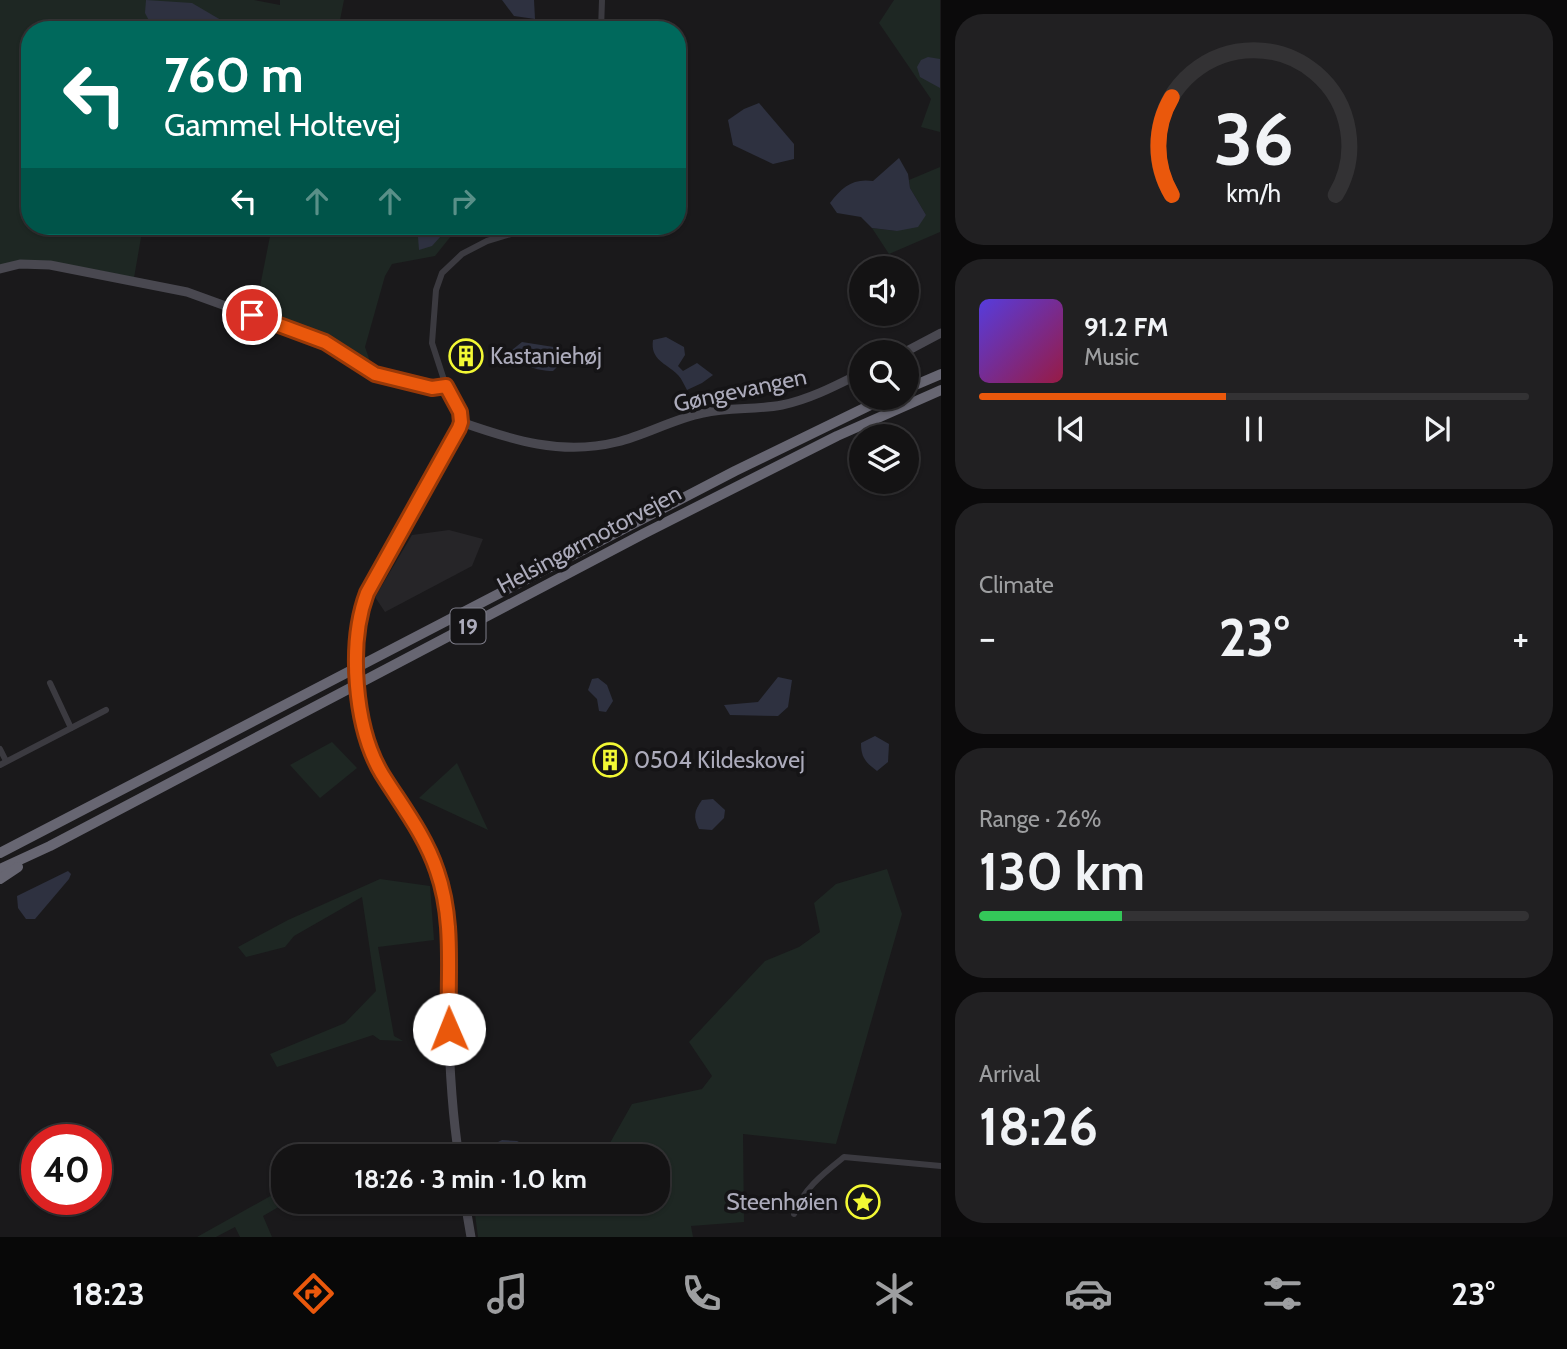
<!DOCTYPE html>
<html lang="en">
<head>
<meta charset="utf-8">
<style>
  :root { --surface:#141314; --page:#212022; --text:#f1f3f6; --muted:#9d9ea0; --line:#333234; --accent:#ea580c }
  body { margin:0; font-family:Cabin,sans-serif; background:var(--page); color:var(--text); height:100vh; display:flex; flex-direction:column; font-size:26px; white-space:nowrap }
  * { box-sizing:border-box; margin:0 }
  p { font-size:23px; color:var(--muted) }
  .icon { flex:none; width:38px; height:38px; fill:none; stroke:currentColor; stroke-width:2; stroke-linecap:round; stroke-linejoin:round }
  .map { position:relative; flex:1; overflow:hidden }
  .panel { display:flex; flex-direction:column; gap:14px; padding:14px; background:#0b0a0b; width:626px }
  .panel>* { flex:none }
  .hud { position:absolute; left:21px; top:21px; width:665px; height:214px; border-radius:28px; box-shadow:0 2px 5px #0004,0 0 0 2px var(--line); background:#00695c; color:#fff; overflow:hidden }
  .fabs { position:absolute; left:849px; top:256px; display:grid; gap:14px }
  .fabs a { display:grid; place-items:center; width:70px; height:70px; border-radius:50%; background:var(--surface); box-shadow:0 2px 5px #0004,0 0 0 2px var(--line); font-size:35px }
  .speed { position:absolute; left:21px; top:1124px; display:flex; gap:14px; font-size:35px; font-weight:700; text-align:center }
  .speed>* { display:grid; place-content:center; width:91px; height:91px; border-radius:50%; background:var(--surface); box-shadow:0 2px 5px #0004,0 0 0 2px var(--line); line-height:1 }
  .speed .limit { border:10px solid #d22; background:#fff; color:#111 }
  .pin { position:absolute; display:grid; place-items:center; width:60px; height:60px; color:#fff; margin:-30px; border:4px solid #fff; border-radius:50%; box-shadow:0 2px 7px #0007 }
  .me { position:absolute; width:77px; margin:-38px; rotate:359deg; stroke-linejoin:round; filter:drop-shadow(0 0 5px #0008) }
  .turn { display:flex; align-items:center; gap:24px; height:147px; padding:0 28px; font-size:32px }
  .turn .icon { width:91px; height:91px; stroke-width:2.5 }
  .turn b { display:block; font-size:49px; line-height:60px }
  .lanes { display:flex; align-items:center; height:66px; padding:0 28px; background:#0003; justify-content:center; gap:35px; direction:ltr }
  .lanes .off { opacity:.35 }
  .big { font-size:52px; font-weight:700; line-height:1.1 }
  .panel .card { flex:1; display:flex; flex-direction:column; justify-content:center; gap:10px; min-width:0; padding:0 24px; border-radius:28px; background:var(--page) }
  .panel .dial { align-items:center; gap:0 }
  .dial svg { height:182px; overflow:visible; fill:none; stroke:var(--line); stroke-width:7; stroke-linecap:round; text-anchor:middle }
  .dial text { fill:var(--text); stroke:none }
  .song { display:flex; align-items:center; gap:21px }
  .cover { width:84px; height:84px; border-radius:10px; background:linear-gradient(135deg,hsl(250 70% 55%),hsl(340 70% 35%)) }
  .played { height:7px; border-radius:4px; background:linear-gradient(90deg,var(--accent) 45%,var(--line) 45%) }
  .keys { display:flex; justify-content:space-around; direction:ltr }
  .heat { display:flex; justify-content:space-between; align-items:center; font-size:38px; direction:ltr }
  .charge { height:10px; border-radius:5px; background:linear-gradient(90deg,#34c759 26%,var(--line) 0) }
  .trip { position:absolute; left:271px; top:1144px; width:399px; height:70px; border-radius:28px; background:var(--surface); box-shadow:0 2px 5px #0004,0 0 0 2px var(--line); font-weight:700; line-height:70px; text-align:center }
  .tabs { display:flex; height:112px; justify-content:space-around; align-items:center; background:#080808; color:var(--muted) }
  .tabs .icon { width:49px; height:49px }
  .tabs .on { color:var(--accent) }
  .tabs b { font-size:32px; color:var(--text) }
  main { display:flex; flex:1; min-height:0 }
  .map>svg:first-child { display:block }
  .built { fill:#262528 }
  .green { fill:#1e2723 }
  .water { fill:#2e3140 }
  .building { fill:#2d2c2f; stroke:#343337; stroke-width:2 }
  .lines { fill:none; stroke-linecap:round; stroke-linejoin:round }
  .street { stroke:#3b3a40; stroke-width:6 }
  .secondary { stroke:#494850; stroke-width:9 }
  .highway { stroke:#676672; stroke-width:10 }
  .secondary-bridge { stroke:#494850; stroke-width:9 }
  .route-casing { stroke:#983908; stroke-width:18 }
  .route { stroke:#ea580c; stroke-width:12 }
  .labels { text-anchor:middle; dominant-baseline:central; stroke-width:7; stroke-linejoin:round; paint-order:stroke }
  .shield { fill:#151416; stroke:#7f7e8a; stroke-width:2 }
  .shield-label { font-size:21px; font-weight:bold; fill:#acabbb }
  .poi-label { font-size:23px; fill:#acabbb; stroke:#151416; text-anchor:start }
  .street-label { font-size:23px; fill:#acabbb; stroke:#151416 }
</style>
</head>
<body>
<main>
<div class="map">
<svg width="941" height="1237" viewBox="0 0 941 1237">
  <rect width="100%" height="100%" fill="#1a191b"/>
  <polygon class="built" points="449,530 483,539 472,566 385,612 375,597 412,535"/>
  <g class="green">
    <path d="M0,0H254L280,5V0H344L338,30H30V226H143L134,278C84,267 52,260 0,266Z"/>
    <polygon points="894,0 940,0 940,132 921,127 931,99 879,23"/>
    <polygon points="940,167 940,232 889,254 872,228 897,231 926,215 910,188 909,180"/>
    <polygon points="272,226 459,226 435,256 392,264 385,276 365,347 373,370 327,340 255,312"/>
    <polygon points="332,742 357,768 320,798 290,765"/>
    <polygon points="457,763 488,830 419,798"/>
    <polygon points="887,869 902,914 836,1144 743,1134 744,1222 691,1226 693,1237 478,1237 475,1214 532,1202 658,1202 658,1157 602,1157 632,1104 702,1089 712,1076 689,1042 765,961 799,947 820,932 814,903 836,884"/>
    <polygon points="380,879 430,886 434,940 378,947 394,1036 403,1041 380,1040 373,1035 277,1067 270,1054 345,1023 376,991 362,897 294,936 285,947 246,957 238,947 288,920"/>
    <polygon points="283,1189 284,1202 287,1202 263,1216 272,1237 240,1237 235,1227 216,1237 197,1237"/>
  </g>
  <g class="water">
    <polygon points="146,0 192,3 226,23 228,30 154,30 145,13"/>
    <polygon points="502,0 534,0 535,19 514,16"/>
    <polygon points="928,57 940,59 940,88 920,77 917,67 921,60"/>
    <polygon points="759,103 794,144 794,159 773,164 733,145 728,120 744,109"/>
    <path d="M899,158L908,174L910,188L926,215L918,227L897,231L872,228L861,217L837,213L830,203C842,187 853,178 873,181Z"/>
    <polygon points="426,226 450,226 432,246 419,250 418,237"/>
    <path d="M666,337L684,347L685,355L678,366L683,371L697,363L713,375L702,383L687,390C684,385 682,379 678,375C666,363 650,360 653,340Z"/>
    <path d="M522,342L560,348L565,351L564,360L553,371C536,371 519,365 512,350Z"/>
    <polygon points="778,677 792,680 788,707 778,716 730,715 724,705 758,702"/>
    <polygon points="598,678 607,685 613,701 606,712 599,711 597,699 588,690 592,679"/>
    <path d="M875,736L889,744L888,762L877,771C865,762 861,757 861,743Z"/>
    <path d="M713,799L725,810L724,818L712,830L699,829C693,817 694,811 702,800Z"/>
    <polygon points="68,871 71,874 69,879 35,919 26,919 18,908 17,896"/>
    <polygon points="502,1140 517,1141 527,1146 530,1157 484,1157 492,1145"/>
  </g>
  <polygon class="building" points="468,345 473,351 474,362 455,367 453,359 458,357 461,347"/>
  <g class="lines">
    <g class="street">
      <polyline points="601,30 602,0"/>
      <polyline points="446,386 432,343 436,290 442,273 462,254 487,241 538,226"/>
      <polyline points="50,683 71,728"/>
      <polyline points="0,749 6,761"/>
      <polyline points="0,765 106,710"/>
      <path d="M794,1214C803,1189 824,1173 844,1157L941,1166"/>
    </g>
    <g class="secondary">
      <polyline points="0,269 20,264 50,265 187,292 325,342 375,374 432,388 446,386 461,422 367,593 358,621 356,642"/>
      <polyline points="905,352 941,333"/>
      <path d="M461,422C512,440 562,456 617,442C646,435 673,419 703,413C729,407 756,410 782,405C810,399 835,386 861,373"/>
      <path d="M360,701C366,774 425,816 442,885C451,926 448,966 448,1007C449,1058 451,1107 459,1157"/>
      <polyline points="465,1202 471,1237"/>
    </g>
    <g class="highway">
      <polyline points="906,389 941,374"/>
      <polyline points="0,853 735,471 887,397"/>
      <polyline points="0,869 50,846 643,534 837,436 941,390"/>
      <polyline points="0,879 18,867"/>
    </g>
    <polyline class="secondary-bridge" points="356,642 360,701"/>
  </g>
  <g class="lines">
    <defs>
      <path id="route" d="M252,315L325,342L375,374L432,388L446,386L460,412L461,422L459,428L367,593C348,643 354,727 382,774C402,806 425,835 437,871C455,922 447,976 449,1029"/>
    </defs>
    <use href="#route" class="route-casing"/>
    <use href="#route" class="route"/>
  </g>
  <defs>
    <symbol id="building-ring" viewBox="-11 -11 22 22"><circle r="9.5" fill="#151416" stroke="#f2f834" stroke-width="1.5"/><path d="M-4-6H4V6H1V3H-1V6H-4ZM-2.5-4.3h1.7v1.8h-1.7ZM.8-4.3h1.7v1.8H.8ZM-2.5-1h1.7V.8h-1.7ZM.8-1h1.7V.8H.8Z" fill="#f2f834"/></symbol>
    <symbol id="sight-ring" viewBox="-11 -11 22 22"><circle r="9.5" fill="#151416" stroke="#f2f834" stroke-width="1.5"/><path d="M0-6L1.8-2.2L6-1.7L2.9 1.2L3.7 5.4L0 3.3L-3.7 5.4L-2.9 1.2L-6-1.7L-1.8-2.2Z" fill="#f2f834"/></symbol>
  </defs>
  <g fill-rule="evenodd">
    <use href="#building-ring" x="447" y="337" width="38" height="38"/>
    <use href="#building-ring" x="591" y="741" width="38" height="38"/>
    <use href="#sight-ring" x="844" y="1183" width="38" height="38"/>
  </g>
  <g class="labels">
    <rect class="shield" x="450.5" y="608.5" width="35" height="35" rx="5"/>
    <g class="shield-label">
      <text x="468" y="626">19</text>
    </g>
    <g class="poi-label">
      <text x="490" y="356">Kastaniehøj</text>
      <text x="634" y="760">0504 Kildeskovej</text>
      <text x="838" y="1202" text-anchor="end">Steenhøien</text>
    </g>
    <g class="street-label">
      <text transform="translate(740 390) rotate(-12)">Gøngevangen</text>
      <text transform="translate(589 539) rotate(-28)">Helsingørmotorvejen</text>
    </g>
  </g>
</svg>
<div class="fabs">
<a><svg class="icon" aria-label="sound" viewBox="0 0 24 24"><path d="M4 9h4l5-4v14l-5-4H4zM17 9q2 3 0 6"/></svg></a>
<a><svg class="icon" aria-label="search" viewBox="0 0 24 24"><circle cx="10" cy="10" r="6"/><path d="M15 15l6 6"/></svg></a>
<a><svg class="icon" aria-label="layers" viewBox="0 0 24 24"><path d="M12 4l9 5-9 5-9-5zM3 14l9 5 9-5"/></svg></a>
</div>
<div class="speed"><div class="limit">40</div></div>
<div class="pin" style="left:252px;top:315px;background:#d93025"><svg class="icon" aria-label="arrive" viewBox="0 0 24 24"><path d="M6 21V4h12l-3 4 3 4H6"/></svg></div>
<svg class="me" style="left:449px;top:1029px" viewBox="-20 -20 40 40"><circle r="19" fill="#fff"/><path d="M0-13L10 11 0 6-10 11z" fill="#ea580c"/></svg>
<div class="trip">18:26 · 3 min · 1.0 km</div>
<div class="hud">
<div class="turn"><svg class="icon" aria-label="left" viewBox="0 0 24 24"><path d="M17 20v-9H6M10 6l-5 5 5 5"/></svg><div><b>760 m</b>Gammel Holtevej</div></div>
<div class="lanes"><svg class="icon" aria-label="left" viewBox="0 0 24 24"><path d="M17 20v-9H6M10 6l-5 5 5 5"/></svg><svg class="icon off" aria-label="ahead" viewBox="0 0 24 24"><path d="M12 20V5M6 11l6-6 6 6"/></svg><svg class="icon off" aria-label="ahead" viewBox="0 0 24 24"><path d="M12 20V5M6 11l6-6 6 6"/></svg><svg class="icon off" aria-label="right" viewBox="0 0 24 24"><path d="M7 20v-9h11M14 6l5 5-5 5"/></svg></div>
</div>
</div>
<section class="panel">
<div class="card dial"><svg viewBox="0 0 100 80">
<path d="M14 69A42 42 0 1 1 86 69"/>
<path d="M14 69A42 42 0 0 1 14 26" stroke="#ea580c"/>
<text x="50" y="56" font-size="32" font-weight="700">36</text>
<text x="50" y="72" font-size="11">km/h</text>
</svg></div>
<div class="card">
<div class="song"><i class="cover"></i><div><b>91.2 FM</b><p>Music</p></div></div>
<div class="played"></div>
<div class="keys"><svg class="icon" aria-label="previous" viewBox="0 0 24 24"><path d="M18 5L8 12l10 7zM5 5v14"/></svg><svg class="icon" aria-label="pause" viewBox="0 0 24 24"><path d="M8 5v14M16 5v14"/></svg><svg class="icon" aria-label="next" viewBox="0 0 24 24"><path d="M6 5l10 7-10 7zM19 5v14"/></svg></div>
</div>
<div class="card"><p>Climate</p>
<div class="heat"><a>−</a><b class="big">23°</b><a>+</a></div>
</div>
<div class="card"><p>Range · 26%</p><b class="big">130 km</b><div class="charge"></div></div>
<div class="card"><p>Arrival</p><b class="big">18:26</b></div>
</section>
</main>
<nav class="tabs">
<b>18:23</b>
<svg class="icon on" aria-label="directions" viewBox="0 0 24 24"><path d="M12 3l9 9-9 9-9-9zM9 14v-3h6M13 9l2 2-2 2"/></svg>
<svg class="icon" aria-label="music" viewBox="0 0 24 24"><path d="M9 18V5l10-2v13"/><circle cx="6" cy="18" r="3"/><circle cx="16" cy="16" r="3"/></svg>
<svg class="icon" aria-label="phone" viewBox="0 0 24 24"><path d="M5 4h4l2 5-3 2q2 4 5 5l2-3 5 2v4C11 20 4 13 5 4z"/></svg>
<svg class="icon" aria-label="climate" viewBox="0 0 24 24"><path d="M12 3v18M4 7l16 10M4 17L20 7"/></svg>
<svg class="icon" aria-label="car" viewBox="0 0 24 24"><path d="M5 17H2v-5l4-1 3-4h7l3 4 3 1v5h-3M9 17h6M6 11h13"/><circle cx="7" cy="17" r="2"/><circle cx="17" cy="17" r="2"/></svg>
<svg class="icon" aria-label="filters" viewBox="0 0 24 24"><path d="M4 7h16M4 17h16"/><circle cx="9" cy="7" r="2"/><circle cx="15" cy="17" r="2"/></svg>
<b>23°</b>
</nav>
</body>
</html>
